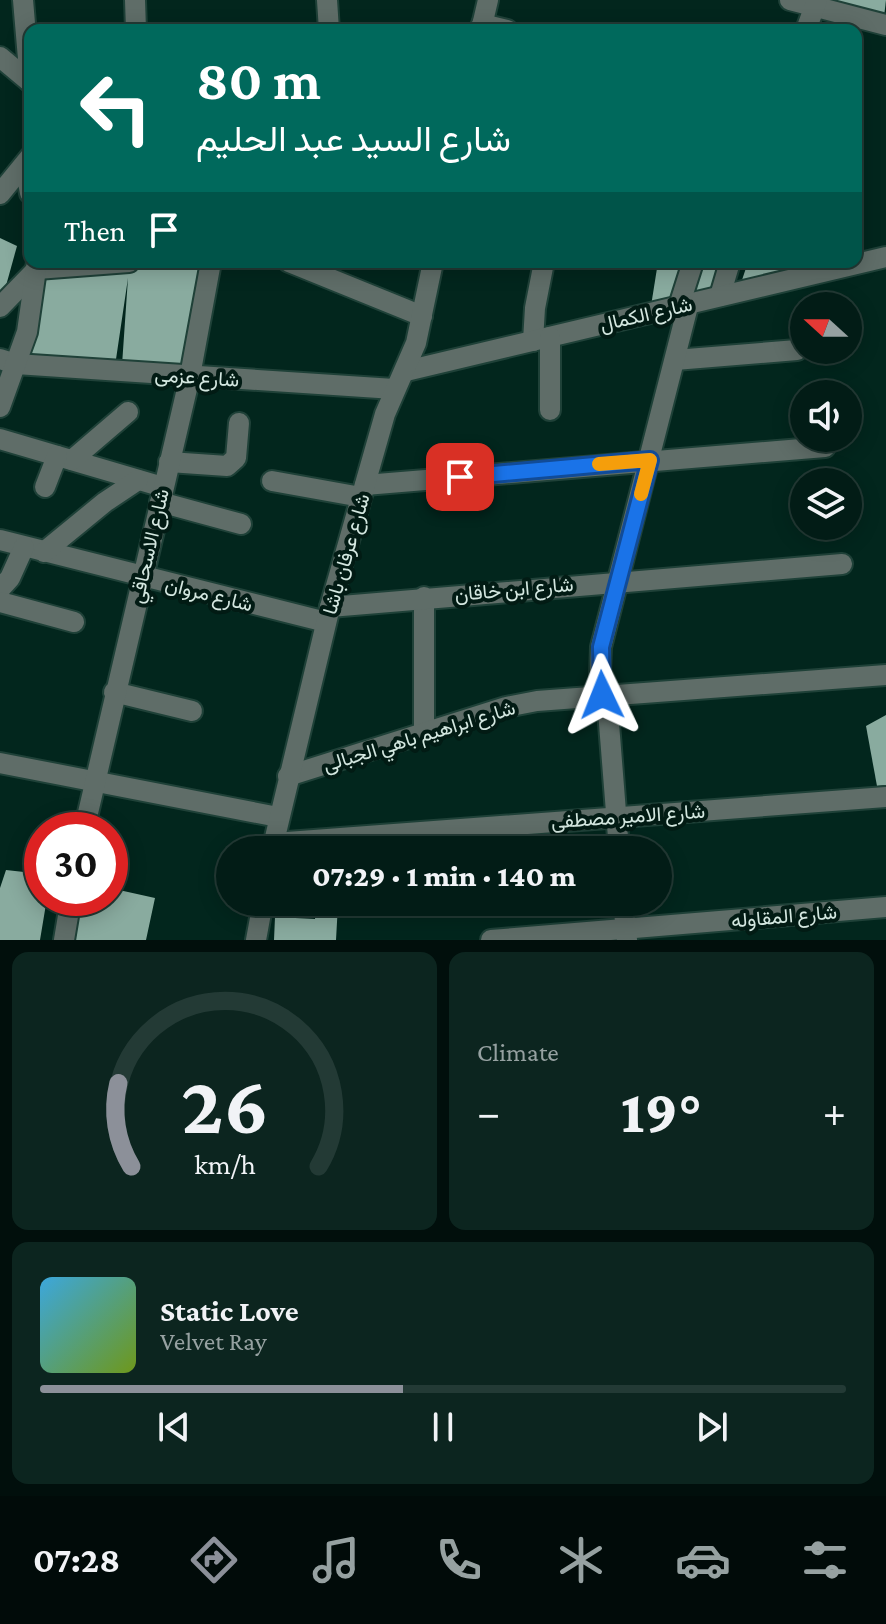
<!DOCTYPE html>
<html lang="en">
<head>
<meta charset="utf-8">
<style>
  :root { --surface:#021c16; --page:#0c251f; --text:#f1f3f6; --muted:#96a1a1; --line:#233a35; --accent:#8c9099 }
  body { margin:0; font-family:"Crimson Pro",Vazirmatn,serif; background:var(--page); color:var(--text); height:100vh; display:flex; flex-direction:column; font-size:30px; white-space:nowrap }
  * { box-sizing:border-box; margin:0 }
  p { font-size:26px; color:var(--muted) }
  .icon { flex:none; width:44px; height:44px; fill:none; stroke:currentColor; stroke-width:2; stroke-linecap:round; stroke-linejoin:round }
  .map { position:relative; height:940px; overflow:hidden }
  .sheet { display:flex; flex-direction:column; gap:12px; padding:12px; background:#010f0c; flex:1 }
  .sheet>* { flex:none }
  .guide { position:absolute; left:24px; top:24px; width:838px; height:244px; border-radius:16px; box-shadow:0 4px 20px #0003,0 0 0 2px var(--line); background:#00695c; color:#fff; overflow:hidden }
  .needle { width:52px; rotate:291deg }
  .controls { position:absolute; left:790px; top:292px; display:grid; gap:16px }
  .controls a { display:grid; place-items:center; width:72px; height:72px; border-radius:50%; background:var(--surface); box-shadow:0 4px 20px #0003,0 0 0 2px var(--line); font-size:40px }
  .speed { position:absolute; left:24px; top:812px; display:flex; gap:16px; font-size:40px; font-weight:700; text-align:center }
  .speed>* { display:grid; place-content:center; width:104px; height:104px; border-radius:50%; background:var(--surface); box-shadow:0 4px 20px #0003,0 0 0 2px var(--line); line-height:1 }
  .speed .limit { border:12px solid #d22; background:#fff; color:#111 }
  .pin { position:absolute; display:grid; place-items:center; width:68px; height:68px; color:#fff; margin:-34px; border-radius:16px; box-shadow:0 4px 12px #0006 }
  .me { position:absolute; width:88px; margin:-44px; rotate:358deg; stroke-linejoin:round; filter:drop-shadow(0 0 6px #0008) }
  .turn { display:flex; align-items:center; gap:28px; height:168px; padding:0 40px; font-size:36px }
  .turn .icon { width:104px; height:104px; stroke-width:2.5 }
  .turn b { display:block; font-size:56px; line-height:68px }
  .then { display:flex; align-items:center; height:76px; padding:0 40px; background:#0003; gap:16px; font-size:30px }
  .big { font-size:60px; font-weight:800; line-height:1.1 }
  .sheet .widget { flex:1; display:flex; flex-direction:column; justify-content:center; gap:12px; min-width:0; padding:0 28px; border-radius:16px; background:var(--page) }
  .sheet .dial { align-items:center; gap:0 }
  .dial svg { height:208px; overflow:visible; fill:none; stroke:var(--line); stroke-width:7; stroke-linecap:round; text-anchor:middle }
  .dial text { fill:var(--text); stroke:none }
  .song { display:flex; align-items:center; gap:24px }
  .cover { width:96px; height:96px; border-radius:12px; background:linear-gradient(135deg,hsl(200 70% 55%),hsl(80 70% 35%)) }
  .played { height:8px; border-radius:4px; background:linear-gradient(90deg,var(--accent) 45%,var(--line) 45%) }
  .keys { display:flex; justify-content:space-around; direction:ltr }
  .heat { display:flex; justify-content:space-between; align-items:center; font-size:44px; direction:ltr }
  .sheet .tiles { flex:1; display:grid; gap:12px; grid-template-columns:1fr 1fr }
  .widget:last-child { grid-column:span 2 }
  .trip { position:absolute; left:216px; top:836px; width:456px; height:80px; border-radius:40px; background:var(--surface); box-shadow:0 4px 20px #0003,0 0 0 2px var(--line); font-weight:800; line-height:80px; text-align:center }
  .menu { display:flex; height:128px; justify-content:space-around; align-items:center; background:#010b09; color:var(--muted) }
  .menu .icon { width:56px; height:56px }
  .menu .current { color:var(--accent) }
  .menu b { font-size:36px; color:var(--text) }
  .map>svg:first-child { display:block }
  .building { fill:#89ab9f }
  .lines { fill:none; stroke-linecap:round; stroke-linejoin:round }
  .minor-casing { stroke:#1f4138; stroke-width:24 }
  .minor { stroke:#5f6d68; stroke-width:20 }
  .route-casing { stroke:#114b97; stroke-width:20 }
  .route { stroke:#1a73e8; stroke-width:14 }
  .slow { stroke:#f59e0b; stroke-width:14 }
  .labels { text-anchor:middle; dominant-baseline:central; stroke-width:8; stroke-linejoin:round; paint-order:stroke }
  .street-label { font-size:20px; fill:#d4e7e0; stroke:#021b14 }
</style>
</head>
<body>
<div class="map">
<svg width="886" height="940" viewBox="0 0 886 940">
  <rect width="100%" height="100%" fill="#02261d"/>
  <g class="building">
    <polygon points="835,0 886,0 882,34 842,24"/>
    <polygon points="0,238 17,246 4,293 0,291"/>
    <polygon points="658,262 718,262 711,291 651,306"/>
    <polygon points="748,262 815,262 815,263 741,283"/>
    <polygon points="200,263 183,369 122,365 128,278 115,366 28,354 46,276"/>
    <polygon points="886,715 886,785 877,786 866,726"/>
    <polygon points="6,870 42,874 42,898 47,898 40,940 0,940 0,888"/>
    <polygon points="110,888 155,898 146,940 65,940 75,898 110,898"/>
    <polygon points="316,904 338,904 336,940 274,940 275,917 315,919"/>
  </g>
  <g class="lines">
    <defs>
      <g id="minor">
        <polyline points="23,0 30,82"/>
        <polyline points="135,0 136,30"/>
        <polyline points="327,0 329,30"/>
        <polyline points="790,0 886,25"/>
        <polyline points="482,24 507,30"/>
        <polyline points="481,30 488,0"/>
        <polyline points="806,30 817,0"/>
        <polyline points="0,57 30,82"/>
        <polyline points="25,166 30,193"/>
        <polyline points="0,194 30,157"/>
        <polyline points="289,262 422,316"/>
        <polyline points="720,296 730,262"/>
        <polyline points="679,306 693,262"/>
        <polyline points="0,307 37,269 129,262"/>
        <polyline points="533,341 535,308 544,262"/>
        <polyline points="0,359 16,364 394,389"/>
        <polyline points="675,360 797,350"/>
        <polyline points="406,371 886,257"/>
        <polyline points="0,407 27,332 37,262"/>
        <polyline points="550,410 550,337"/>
        <polyline points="0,439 163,487"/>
        <polyline points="72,460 128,412"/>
        <polyline points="169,462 227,466 236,458 239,423"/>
        <polyline points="272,481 361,497"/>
        <polyline points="365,485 825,447"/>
        <polyline points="45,487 57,456"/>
        <polyline points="160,502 241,524"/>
        <polyline points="0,540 326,622"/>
        <polyline points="44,552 105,502 138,480"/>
        <polyline points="0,589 10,578 24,547"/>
        <polyline points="424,597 424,732"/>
        <polyline points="0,602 74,622"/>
        <polyline points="330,607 842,564"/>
        <polyline points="114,692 192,711"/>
        <polyline points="0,763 278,817"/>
        <polyline points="288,776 506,707 537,701 886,675"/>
        <polyline points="84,830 190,376 211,262"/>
        <polyline points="274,843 886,797"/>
        <polyline points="272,850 330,607 385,414 416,343 433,262"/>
        <polyline points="619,850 608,711 600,675 601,647 688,306"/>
        <polyline points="623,902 627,940"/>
        <polyline points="64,940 71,898"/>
        <polyline points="256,940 263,902"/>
        <polyline points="491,940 886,907"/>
      </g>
    </defs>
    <use href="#minor" class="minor-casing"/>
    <use href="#minor" class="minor"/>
  </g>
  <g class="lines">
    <defs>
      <polyline id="route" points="460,477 650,460 601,647 602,695"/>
    </defs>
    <use href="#route" class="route-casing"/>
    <use href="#route" class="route"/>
    <polyline class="slow" points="599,464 650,460 641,494"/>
  </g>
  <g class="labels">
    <g class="street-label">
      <text transform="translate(646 314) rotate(-13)">شارع الكمال</text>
      <text transform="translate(197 377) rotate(4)">شارع عزمى</text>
      <text transform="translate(149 546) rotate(-77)">شارع الاسحاقي</text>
      <text transform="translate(346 554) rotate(-74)">شارع عرفان باشا</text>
      <text transform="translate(514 589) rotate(-5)">شارع ابن خاقان</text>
      <text transform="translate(209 594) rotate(14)">شارع مروان</text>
      <text transform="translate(419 736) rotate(-17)">شارع ابراهيم باهي الجبالى</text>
      <text transform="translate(628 816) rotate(-4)">شارع الامير مصطفى</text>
      <text transform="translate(784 916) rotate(-5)">شارع المقاوله</text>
    </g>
  </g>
</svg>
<div class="controls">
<a><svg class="needle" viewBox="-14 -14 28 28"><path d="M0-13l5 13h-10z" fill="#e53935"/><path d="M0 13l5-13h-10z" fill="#96a1a1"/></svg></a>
<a><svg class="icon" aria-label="sound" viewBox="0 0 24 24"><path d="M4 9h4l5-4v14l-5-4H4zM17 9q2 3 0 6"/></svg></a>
<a><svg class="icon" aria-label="layers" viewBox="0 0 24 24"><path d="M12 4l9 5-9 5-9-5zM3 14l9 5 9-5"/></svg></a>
</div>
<div class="speed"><div class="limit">30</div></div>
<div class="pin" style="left:460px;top:477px;background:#d93025"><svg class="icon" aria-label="arrive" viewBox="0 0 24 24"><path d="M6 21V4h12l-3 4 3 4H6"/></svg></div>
<svg class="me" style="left:602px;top:695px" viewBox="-20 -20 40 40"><path d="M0-17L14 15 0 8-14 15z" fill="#1a73e8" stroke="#fff" stroke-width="4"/></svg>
<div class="trip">07:29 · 1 min · 140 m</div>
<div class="guide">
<div class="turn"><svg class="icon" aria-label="left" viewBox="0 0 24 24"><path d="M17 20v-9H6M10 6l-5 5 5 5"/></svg><div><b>80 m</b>شارع السيد عبد الحليم</div></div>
<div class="then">Then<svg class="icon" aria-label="arrive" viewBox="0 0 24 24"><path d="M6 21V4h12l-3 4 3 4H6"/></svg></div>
</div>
</div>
<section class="sheet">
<div class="tiles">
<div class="widget dial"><svg viewBox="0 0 100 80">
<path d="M14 69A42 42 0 1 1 86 69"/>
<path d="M14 69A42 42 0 0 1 9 37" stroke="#8c9099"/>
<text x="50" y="56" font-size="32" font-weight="700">26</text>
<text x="50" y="72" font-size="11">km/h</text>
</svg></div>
<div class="widget"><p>Climate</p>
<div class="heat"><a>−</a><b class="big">19°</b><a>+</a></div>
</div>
<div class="widget">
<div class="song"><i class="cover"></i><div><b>Static Love</b><p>Velvet Ray</p></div></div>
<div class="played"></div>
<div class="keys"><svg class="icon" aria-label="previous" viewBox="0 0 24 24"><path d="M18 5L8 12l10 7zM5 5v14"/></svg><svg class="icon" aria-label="pause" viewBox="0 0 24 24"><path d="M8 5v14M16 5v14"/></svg><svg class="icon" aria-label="next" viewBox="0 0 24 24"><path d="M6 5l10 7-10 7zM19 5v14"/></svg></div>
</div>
</div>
</section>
<nav class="menu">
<b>07:28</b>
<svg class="icon current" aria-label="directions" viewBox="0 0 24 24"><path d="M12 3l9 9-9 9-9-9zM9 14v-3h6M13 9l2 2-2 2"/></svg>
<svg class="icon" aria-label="music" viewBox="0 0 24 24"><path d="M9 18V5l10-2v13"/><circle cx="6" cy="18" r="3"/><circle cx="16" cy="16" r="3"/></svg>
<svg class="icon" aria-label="phone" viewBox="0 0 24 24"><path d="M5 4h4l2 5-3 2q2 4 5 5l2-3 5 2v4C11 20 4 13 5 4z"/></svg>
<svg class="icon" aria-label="climate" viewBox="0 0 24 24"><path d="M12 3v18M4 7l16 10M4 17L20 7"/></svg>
<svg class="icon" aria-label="car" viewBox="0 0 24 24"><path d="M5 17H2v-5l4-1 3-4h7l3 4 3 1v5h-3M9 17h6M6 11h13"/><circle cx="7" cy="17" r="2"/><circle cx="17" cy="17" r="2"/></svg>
<svg class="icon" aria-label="filters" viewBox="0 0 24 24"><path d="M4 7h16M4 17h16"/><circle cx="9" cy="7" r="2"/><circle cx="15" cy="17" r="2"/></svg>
</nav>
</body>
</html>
